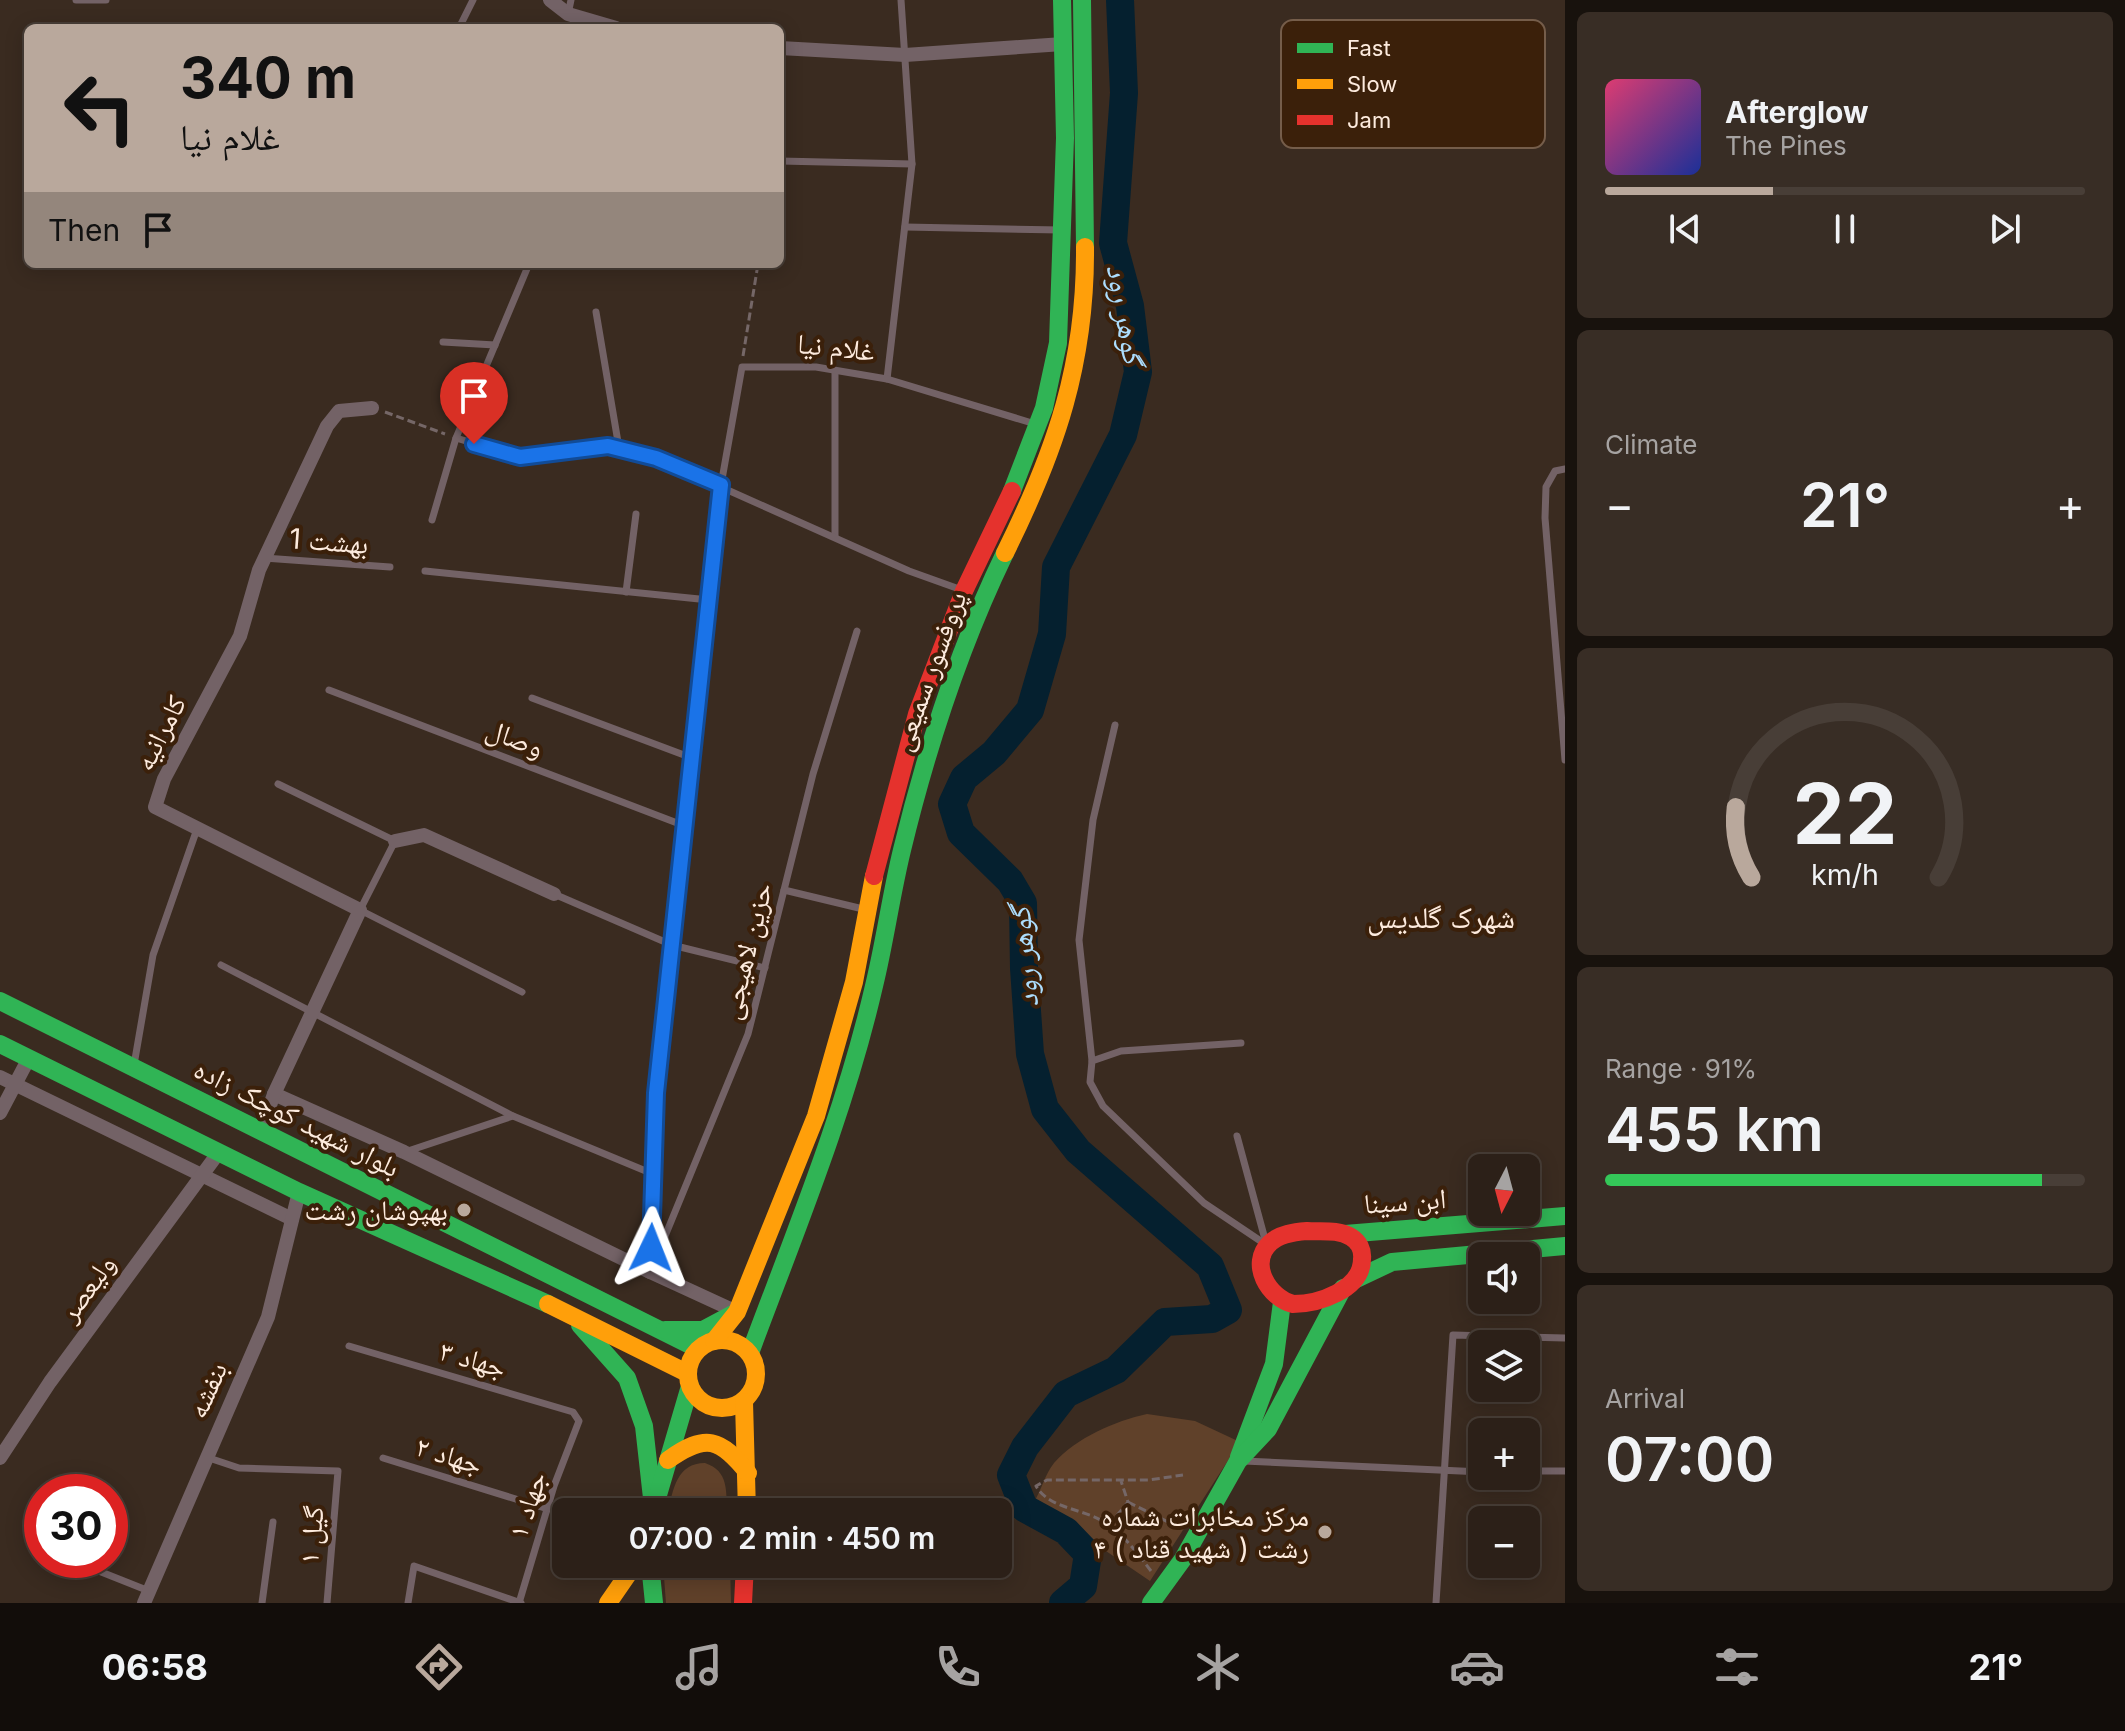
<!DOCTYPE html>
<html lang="en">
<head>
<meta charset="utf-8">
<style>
  :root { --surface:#2c2018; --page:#382d25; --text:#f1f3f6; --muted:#a6a3a2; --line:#483e37; --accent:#b9a89c }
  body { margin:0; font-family:Inter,"Noto Naskh Arabic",sans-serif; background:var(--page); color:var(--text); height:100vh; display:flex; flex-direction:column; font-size:30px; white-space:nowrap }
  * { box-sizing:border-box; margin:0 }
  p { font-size:26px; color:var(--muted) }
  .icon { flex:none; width:44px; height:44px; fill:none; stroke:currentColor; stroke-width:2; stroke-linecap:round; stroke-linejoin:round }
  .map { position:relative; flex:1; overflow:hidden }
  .details { display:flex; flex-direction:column; gap:12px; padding:12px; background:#18120d; width:560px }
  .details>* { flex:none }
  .guide { position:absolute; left:24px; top:24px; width:760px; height:244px; border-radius:12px; box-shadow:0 4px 20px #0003,0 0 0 2px var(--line); background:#b9a89c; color:#111; overflow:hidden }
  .needle { width:52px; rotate:186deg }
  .controls { position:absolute; left:1468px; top:1154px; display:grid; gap:16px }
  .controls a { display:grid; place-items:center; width:72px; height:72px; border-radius:12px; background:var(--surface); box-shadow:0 4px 20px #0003,0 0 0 2px var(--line); font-size:40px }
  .speed { position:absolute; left:24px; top:1474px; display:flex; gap:16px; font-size:40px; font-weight:700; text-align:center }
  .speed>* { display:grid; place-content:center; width:104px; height:104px; border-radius:50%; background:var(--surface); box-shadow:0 4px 20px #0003,0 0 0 2px var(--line); line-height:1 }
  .speed .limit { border:12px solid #d22; background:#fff; color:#111 }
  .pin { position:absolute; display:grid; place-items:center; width:68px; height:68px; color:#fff; margin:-82px -34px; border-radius:50% 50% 50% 0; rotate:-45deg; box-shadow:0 0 8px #0007 }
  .pin .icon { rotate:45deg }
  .me { position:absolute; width:88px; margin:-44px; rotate:2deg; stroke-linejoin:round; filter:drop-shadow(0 0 6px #0008) }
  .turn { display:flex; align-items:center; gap:28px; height:168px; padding:0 24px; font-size:36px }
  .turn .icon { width:104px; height:104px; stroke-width:2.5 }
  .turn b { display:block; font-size:56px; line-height:68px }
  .then { display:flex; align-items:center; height:76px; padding:0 24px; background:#0003; gap:16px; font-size:30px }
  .big { font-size:60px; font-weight:600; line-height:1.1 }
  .details .tile { flex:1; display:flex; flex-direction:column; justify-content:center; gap:12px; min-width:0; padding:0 28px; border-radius:12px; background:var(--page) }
  .details .dial { align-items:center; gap:0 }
  .dial svg { height:208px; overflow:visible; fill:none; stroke:var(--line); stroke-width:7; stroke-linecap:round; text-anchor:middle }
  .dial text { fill:var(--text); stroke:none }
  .song { display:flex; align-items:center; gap:24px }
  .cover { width:96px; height:96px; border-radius:12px; background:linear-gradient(135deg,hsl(340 70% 55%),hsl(230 70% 35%)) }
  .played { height:8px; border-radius:4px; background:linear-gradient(90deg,var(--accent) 35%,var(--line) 35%) }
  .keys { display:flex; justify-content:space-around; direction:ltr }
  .heat { display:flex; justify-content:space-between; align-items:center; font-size:44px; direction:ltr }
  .charge { height:12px; border-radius:6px; background:linear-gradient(90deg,#34c759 91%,var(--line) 0) }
  .trip { position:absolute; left:552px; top:1498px; width:460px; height:80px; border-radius:12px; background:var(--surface); box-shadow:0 4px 20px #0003,0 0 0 2px var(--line); font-weight:600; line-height:80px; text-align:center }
  .tab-bar { display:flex; height:128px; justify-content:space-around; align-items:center; background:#120d0a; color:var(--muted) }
  .tab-bar .icon { width:56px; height:56px }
  .tab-bar .on { color:var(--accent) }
  .tab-bar b { font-size:36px; color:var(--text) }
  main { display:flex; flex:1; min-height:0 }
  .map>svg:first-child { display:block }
  .green { fill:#60412a }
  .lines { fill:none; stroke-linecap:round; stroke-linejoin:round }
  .river { stroke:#05202f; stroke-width:28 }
  .path { stroke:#756767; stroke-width:3; stroke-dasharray:8 4; stroke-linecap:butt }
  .lane { stroke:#736266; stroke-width:7 }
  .street { stroke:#736266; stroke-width:14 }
  .fast { stroke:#30b455; stroke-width:18 }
  .slow { stroke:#ff9f0a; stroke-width:18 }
  .jam { stroke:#e5322d; stroke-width:18 }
  .route-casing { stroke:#114b97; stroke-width:20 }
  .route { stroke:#1a73e8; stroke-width:14 }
  .poi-dot { fill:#b9a89c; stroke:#3b200a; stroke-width:3 }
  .labels { text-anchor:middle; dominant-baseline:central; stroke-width:8; stroke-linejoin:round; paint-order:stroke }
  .street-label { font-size:28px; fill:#fdebde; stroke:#3b200a }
  .poi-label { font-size:28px; fill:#fdebde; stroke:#3b200a; text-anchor:end }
  .water-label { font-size:30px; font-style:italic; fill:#acddfd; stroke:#3b200a }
  .neighbourhood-label { font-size:30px; fill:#fdebde; stroke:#3b200a }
  .key { fill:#3b200a; stroke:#755d4a; stroke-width:2 }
  .key-label { font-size:22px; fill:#fdebde }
</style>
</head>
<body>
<main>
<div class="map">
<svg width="1565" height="1603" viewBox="0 0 1565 1603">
  <rect width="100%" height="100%" fill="#3a2b20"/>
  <g class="green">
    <path d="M1147,1414L1195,1421L1240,1442L1150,1581L1034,1502C1041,1491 1045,1474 1054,1463C1076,1438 1115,1421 1147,1414Z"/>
    <path d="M705,1463C729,1471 726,1491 727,1512H668C673,1489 677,1463 705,1463Z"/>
    <polygon points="663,1564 730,1564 731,1603 666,1603"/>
  </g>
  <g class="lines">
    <polyline class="river" points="1063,1603 1083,1586 1088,1554 1066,1531 1024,1508 1011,1475 1025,1447 1066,1394 1116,1370 1165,1322 1212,1319 1228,1310 1210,1266 1078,1151 1045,1109 1030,1054 1024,968 1023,903 1010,881 961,833 952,804 964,778 994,753 1030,710 1052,634 1056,567 1123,435 1138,372 1130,306 1113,243 1124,93 1120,0"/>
    <g class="path">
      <polyline points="743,356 758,264"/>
      <polyline points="385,412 445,434"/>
      <polyline points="1128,1502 1182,1529"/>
      <polyline points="1109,1525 1128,1502 1121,1481"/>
      <path d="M1151,1571C1138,1554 1126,1537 1107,1524C1085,1508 1050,1510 1036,1486L1047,1480H1149L1183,1475"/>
    </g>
    <g class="lane">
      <polyline points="76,0 106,0"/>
      <polyline points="568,14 571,0"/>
      <polyline points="459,28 473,0"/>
      <polyline points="780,161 912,164"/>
      <polyline points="905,227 1061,230"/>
      <polyline points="596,312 619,448"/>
      <polyline points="443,342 495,345"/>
      <polyline points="835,371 835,537"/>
      <polyline points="887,379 912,164 901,0"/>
      <polyline points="456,438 520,457 608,446 656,458 909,571 962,590"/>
      <polyline points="1565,469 1555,471 1546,487 1545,518 1565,760"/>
      <polyline points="721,485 742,367 816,367 887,379 1032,423"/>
      <polyline points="432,520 456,438 529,264"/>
      <polyline points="264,558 390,567"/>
      <polyline points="425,571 709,600"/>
      <polyline points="626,592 636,514"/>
      <polyline points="329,690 685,826"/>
      <polyline points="532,698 692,758"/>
      <polyline points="278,784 395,841 360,910 522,992"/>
      <polyline points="784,890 863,909"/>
      <polyline points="554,894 672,945 765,968"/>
      <polyline points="221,965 513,1116"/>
      <polyline points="1241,1043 1121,1051 1092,1061 1090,1082 1103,1106 1204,1203 1265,1244"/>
      <polyline points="1092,1061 1079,940 1093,820 1115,725"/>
      <polyline points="134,1065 153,955 197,829"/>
      <polyline points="1237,1136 1266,1243"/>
      <polyline points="405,1152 513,1116 653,1174"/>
      <polyline points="654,1263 748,1034 813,774 857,631"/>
      <polyline points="349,1346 573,1412 579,1421 554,1486 519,1603"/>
      <polyline points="206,1457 239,1468 338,1471 327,1603"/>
      <polyline points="383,1458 548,1509"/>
      <polyline points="1244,1461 1482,1472"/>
      <polyline points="1526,1471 1565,1471"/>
      <polyline points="71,1560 149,1591"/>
      <polyline points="262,1603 273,1522"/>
      <polyline points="408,1603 414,1566 521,1603"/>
      <polyline points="1436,1603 1453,1335 1565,1338"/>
    </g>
    <g class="street">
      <polyline points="550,0 568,14 616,28"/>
      <polyline points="780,48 905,55 1063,44"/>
      <polyline points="721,485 656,1093 650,1272 737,1312"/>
      <polyline points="395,841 424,835 554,894"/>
      <polyline points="0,1077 292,1219"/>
      <polyline points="274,1094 404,1152 650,1272"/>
      <polyline points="0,1113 29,1058"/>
      <polyline points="261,1131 274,1094 360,910 155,807 164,779 240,636 259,570 327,426 339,411 372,408"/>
      <polyline points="0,1458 50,1382 219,1152"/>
      <polyline points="144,1603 268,1317 299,1192"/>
    </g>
    <g class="fast">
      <polyline points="1082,0 1085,247"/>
      <polyline points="1012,491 1044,408 1058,343 1065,138 1062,0"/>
      <polyline points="0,1001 698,1349"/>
      <polyline points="0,1044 299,1192 548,1304"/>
      <polyline points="1345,1234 1565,1216"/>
      <polyline points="1356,1279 1392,1262 1565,1246"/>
      <polyline points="580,1325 627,1378 644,1426 653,1507"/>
      <polyline points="665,1330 703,1330 733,1314"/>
      <path d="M750,1353C795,1232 845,1112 874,986C885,941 891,895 902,850C927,747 959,648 1005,553"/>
      <polyline points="1239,1457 1274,1364 1282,1302"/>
      <polyline points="653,1512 690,1386"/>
      <polyline points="650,1564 654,1603"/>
      <polyline points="1151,1603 1183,1559 1238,1461 1268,1429 1343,1288"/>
    </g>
    <g class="slow">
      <path d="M1005,553C1056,450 1086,363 1085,247"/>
      <polyline points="548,1304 687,1373"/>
      <circle cx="722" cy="1374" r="34"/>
      <polyline points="714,1341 737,1312 816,1116 854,982 874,876"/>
      <polyline points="744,1402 747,1512"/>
      <path d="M668,1460C706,1433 720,1438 748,1473"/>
      <polyline points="608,1603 635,1564"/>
    </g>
    <g class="jam">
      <polyline points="874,876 917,714 964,591 1012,491"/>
      <path d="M1307,1231C1321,1232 1338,1229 1351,1237C1359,1242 1363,1250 1362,1259C1362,1290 1318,1304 1293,1304C1269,1298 1248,1264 1270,1243C1279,1234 1295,1232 1307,1231Z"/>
      <polyline points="743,1603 745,1564"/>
    </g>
  </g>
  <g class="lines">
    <defs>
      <polyline id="route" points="474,444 520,457 608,446 656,458 721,485 656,1093 651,1248"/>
    </defs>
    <use href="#route" class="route-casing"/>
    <use href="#route" class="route"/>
  </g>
  <g class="poi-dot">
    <circle cx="464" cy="1210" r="8"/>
    <circle cx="1325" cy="1532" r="8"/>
  </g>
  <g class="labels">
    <g class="street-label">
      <text transform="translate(836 347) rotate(6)">غلام نیا</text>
      <text transform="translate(329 541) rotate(4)">بهشت 1</text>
      <text transform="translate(929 671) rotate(-70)">پروفسور سمیعی</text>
      <text transform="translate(160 733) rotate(-63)">کامرانیه</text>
      <text transform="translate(515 738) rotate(21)">وصال</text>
      <text transform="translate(746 951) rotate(-76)">حزین لاهیجی</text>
      <text transform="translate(297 1118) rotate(27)">بلوار شهید کوچک زاده</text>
      <text transform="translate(1405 1201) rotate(-4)">ابن سینا</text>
      <text transform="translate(87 1288) rotate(-54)">ولیعصر</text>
      <text transform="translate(473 1359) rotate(16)">جهاد ۳</text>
      <text transform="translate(207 1390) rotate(-66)">بنفشه</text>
      <text transform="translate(449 1455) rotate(17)">جهاد ۲</text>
      <text transform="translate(527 1505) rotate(-72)">جهاد ۱</text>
      <text transform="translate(311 1535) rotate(-84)">گیل ۱</text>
    </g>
    <g class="poi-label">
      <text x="448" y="1210">بهپوشان رشت</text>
      <text x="1309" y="1516">مرکز مخابرات شماره<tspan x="1309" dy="32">۴ رشت ( شهید قناد )</tspan></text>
    </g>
    <g class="water-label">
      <text transform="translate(1126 314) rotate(80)">گوهر رود</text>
      <text transform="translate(1023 957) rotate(-95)">گوهر رود</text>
    </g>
    <g class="neighbourhood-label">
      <text x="1441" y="917">شهرک گلدیس</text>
    </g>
  </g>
  <rect x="1281" y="20" width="264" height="128" rx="12" class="key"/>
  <rect x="1297" y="43" width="36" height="10" fill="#30b455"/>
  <rect x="1297" y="79" width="36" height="10" fill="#ff9f0a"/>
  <rect x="1297" y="115" width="36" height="10" fill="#e5322d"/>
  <g class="key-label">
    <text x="1347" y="56">Fast</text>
    <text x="1347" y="92">Slow</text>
    <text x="1347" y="128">Jam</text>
  </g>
</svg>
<div class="controls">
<a><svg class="needle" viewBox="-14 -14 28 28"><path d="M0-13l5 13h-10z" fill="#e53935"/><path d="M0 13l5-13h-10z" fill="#a6a3a2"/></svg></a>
<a><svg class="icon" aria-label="sound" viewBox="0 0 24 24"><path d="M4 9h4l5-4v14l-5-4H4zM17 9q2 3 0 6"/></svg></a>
<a><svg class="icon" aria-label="layers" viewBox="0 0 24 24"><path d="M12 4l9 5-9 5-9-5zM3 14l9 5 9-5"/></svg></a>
<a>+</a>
<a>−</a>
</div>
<div class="speed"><div class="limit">30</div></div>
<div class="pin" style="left:474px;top:444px;background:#d93025"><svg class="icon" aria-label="arrive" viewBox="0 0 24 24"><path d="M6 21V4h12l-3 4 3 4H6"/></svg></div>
<svg class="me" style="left:651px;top:1248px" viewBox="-20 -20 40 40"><path d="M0-17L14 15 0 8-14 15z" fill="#1a73e8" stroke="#fff" stroke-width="4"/></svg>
<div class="trip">07:00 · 2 min · 450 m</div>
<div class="guide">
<div class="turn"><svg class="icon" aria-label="left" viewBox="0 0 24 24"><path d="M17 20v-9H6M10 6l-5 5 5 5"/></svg><div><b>340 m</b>غلام نیا</div></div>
<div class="then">Then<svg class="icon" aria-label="arrive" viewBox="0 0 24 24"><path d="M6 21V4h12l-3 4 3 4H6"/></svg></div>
</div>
</div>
<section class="details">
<div class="tile">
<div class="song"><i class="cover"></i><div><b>Afterglow</b><p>The Pines</p></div></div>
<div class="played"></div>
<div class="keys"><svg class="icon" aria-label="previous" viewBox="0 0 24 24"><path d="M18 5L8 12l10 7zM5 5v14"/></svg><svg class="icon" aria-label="pause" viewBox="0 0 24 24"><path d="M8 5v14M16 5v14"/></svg><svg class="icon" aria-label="next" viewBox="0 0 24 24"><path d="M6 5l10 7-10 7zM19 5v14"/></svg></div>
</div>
<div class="tile"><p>Climate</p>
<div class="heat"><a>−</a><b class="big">21°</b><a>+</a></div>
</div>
<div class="tile dial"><svg viewBox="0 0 100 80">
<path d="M14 69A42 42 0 1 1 86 69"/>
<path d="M14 69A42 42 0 0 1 8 42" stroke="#b9a89c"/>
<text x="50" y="56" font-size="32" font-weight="700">22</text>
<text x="50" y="72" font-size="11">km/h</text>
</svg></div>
<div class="tile"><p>Range · 91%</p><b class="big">455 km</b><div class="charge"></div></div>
<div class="tile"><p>Arrival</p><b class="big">07:00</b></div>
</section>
</main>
<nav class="tab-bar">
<b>06:58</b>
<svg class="icon on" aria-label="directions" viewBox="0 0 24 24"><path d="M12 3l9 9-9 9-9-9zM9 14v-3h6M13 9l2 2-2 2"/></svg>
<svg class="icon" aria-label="music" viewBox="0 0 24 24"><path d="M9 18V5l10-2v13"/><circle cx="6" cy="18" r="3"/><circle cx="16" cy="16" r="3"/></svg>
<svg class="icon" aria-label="phone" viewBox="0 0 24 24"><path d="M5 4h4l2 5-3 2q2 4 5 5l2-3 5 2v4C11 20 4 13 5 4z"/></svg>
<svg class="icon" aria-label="climate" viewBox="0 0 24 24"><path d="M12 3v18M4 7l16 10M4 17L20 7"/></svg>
<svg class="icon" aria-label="car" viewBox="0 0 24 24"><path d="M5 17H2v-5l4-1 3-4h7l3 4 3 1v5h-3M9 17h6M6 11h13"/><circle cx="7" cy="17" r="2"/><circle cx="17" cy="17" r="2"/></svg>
<svg class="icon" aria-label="filters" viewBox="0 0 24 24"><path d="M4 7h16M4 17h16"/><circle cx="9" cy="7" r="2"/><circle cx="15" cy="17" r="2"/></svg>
<b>21°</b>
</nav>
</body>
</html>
